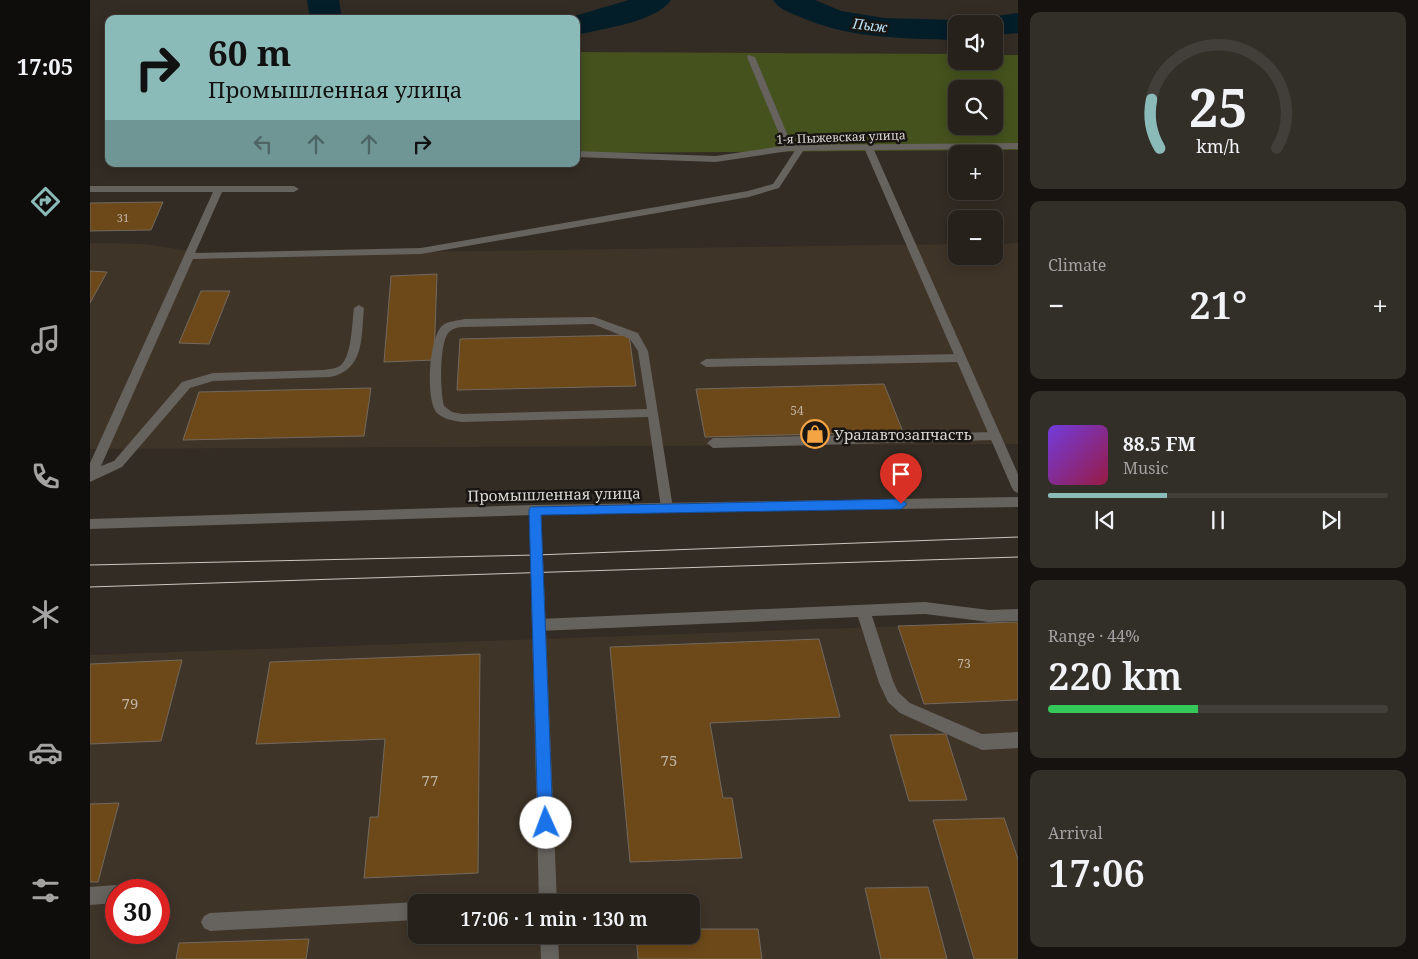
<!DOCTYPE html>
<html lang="en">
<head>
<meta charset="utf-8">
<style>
  :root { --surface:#26211b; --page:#322e28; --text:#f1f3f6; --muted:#a4a3a3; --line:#423e3a; --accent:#8bbbb9 }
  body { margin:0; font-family:"Noto Serif",serif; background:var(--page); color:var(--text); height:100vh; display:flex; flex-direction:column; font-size:19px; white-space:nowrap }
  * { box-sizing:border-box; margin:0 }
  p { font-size:16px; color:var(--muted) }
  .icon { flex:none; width:28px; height:28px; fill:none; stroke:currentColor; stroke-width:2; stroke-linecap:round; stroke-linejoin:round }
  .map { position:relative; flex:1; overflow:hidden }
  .drawer { display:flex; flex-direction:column; gap:12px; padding:12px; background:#15120f; width:400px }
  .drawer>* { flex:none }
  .banner { position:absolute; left:15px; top:15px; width:475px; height:152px; border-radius:10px; box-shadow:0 2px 12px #0003,0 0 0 1px var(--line); background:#8bbbb9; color:#111; overflow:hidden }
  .tools { position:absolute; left:858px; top:15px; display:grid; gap:10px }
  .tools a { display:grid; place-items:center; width:55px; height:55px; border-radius:10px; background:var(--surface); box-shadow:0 2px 12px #0003,0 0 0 1px var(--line); font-size:25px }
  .speed { position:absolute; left:15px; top:879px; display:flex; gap:10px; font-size:25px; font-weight:700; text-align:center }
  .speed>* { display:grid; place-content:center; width:65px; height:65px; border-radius:50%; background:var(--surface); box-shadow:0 2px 12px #0003,0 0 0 1px var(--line); line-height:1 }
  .speed .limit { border:8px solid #d22; background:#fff; color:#111 }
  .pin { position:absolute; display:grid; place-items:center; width:42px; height:42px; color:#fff; margin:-51px -21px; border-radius:50% 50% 50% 0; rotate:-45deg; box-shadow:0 0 5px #0007 }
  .pin .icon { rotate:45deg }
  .me { position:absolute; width:55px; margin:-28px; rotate:358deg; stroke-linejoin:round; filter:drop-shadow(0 0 4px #0008) }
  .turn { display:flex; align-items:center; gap:18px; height:105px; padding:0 20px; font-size:22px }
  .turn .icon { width:65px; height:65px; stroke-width:2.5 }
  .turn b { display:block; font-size:35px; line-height:42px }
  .lanes { display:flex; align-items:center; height:48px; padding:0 20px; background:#0003; justify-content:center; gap:25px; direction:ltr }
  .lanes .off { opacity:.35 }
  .big { font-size:38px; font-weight:600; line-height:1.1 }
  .drawer .card { flex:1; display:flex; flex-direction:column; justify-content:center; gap:8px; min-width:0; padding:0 18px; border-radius:10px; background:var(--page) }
  .drawer .dial { align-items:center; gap:0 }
  .dial svg { height:130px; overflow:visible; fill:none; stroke:var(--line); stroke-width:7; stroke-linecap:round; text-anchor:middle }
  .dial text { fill:var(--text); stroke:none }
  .song { display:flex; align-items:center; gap:15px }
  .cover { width:60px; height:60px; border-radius:8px; background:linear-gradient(135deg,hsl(260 70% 55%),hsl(340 70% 35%)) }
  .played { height:5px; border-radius:2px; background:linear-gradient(90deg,var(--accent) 35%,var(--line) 35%) }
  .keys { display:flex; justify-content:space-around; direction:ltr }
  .heat { display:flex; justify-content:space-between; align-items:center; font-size:28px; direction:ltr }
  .charge { height:8px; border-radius:4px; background:linear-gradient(90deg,#34c759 44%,var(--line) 0) }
  .trip { position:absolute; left:318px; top:894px; width:292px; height:50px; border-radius:10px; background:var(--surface); box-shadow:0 2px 12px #0003,0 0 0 1px var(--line); font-weight:600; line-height:50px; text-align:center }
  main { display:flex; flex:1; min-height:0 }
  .tab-bar { display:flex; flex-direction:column; width:90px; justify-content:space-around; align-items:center; background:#0f0d0b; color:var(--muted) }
  .tab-bar .icon { width:35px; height:35px }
  .tab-bar .active { color:var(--accent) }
  .tab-bar b { font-size:22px; color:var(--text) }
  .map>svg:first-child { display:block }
  .built { fill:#3f3428; fill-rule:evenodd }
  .green { fill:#45521d; fill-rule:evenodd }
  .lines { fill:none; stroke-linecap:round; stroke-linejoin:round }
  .river { fill:#031d29; fill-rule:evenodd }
  .building { fill:#6d4919; stroke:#716960 }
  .service { fill:#66625e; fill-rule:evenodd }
  .minor { fill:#66625e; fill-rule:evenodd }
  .tertiary { fill:#66625e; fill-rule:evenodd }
  .tram { stroke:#cac6c0; stroke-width:1 }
  .route { fill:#1a73e8; stroke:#114b97 }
  .labels { text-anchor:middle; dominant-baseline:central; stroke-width:5; stroke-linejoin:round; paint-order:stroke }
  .far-number-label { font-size:11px; fill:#c0b4a4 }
  .far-street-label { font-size:12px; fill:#dcd8d3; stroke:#181512 }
  .number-label { font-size:12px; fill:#c0b4a4 }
  .far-water-label { font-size:14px; font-style:italic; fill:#bae1f8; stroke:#181512 }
  .poi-label { font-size:15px; fill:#dcd8d3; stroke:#181512; text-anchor:start }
  .street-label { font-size:15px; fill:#dcd8d3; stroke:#181512 }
  .near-number-label { font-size:15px; fill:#c0b4a4 }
</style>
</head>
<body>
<main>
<nav class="tab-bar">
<b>17:05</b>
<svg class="icon active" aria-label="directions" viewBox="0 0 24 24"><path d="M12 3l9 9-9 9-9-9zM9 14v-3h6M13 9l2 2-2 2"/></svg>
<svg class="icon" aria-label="music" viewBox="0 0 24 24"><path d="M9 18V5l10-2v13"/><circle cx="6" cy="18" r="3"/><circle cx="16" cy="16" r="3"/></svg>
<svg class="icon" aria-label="phone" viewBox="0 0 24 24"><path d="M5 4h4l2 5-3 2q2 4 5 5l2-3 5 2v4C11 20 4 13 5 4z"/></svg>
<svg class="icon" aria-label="climate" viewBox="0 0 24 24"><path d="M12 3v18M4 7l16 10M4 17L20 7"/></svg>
<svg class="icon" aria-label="car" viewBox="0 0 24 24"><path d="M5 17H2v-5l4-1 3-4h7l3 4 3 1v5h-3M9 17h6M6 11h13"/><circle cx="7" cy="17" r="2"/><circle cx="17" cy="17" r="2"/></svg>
<svg class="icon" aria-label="filters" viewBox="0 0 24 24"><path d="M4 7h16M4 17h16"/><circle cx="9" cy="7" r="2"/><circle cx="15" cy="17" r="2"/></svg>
</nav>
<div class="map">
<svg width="928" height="959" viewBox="0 0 928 959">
  <rect width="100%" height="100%" fill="#332c24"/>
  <g class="built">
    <polygon points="0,243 56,244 123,255 866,244 866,256 904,256 904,244 928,243 928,444 0,449"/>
    <path d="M928,622V959H0V655ZM26,890H69V932H26ZM326,902H601V935H326Z"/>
  </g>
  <path class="green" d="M486,52L866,54V61H904V55H928V150L486,153ZM866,89H904V126H866Z"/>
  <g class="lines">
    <g class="river">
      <polygon points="217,0 249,0 252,19 220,19"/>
      <path d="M539,0H581C566,22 511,29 486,35V19H474Z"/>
      <path d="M683,0H725L751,11L794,18L866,20L878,24H866V40C812,38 758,39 708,16C698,12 689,9 683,0Z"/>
      <polygon points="928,13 928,33 904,35 904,24 888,24 892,18"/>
    </g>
  </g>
  <g class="building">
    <polygon points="73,202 61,230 0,231 0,203"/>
    <polygon points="0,271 17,272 0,303"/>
    <polygon points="347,274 344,360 294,362 301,276"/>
    <polygon points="111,291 140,291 119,344 89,343"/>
    <polygon points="539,335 546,386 367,390 370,339"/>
    <polygon points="794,384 813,432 615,437 606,389"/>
    <polygon points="281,388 274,436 93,440 109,392"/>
    <polygon points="928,622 928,700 834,704 808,626"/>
    <polygon points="729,639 750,717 620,723 633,798 642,798 652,858 540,862 520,647"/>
    <polygon points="390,654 388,873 274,878 280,817 288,817 295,739 166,744 180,662"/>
    <polygon points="92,660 71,741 0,744 0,664"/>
    <polygon points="856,734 877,800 819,801 800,735"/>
    <polygon points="29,803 8,882 0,882 0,804"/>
    <polygon points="914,818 928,859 928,959 884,959 843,820"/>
    <polygon points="838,887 857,959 791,959 775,888"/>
    <polygon points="601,929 668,929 672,959 548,959 546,935 601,935"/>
    <polygon points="219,939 216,959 86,959 89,943"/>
  </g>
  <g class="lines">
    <g class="service">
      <polygon points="658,55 665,57 703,148 702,150 695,148 657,57"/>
      <path d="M711,145L715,148L689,188L659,197L331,254L103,259L11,466L24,461L92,382L123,373L233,370C240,369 247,369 252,364C262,353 262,322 264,308L269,305L274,308C271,337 275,370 240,377L123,381L100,388L32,467L0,482V463L123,192H0V186H204L209,189L204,192H132L105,253L331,248L658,191L683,184L708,146Z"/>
      <path d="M504,317L548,333L558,351L583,508L582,512H572L571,508L558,417L372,422C364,421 353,419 347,413C335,400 339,338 352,326C357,321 367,321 374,319ZM503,324L540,339L548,351L557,409L372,414L362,412L354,406C350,392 349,342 359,332C363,328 369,327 374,327Z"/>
      <polygon points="870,354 876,358 870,362 616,367 610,363 616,359"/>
      <polygon points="905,432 911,436 905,440 623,448 617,443 623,438"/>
      <polygon points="835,602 899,610 928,609 928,621 899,622 835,614 782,616 803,681 808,692 820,703 892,734 928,732 928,748 892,750 810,713 798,702 789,683 768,617 449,631 444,629 442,625 444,621 449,619"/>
      <polygon points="26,885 33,890 26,890 26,903 0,905 0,887"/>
      <polygon points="327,902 326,920 120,931 114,928 111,922 114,916 120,913"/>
    </g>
    <g class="minor">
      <polygon points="928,143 928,149 784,150 928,474 928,493 924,491 922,488 775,150 699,151 626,162 486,157 486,151 626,156 699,145"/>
      <polygon points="445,505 450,506 451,510 467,902 449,902 439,510 440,506"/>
      <polygon points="450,935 468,935 469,959 451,959"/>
    </g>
    <polygon class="tertiary" points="928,497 928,507 445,515 0,529 0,519 445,505"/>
    <g class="tram">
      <polyline points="0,565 446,555 928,537"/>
      <polyline points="0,587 928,557"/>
    </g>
  </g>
  <polygon class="route" points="811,499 817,504 811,509 451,515 463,823 461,829 456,831 450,829 448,823 439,510 441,507"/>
  <defs>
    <symbol id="shop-ring" viewBox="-11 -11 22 22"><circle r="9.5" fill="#181512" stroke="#f4a443" stroke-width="1.5"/><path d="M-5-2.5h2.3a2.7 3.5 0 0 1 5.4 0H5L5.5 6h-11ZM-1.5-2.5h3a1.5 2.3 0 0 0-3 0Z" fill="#f4a443"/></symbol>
  </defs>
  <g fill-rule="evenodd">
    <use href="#shop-ring" x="709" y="418" width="32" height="32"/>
  </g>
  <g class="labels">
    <g class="far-number-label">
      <text x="33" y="217">31</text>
    </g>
    <g class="far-street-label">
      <text transform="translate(751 137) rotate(-2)">1-я Пыжевская улица</text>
    </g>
    <g class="number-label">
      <text x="707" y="410">54</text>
      <text x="874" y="663">73</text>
    </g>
    <g class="far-water-label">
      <text transform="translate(780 25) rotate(7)">Пыж</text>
    </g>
    <g class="poi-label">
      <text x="744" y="434">Уралавтозапчасть</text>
    </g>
    <g class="street-label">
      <text transform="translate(464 494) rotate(-1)">Промышленная улица</text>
    </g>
    <g class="near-number-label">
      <text x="40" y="703">79</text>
      <text x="579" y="760">75</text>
      <text x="340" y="780">77</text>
    </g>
  </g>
</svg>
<div class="tools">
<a><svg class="icon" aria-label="sound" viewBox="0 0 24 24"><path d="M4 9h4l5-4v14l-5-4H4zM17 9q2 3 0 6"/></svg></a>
<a><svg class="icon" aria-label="search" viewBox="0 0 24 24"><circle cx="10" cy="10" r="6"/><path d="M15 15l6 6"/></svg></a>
<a>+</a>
<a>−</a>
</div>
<div class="speed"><div class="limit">30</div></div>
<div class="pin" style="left:811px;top:504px;background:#d93025"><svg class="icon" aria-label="arrive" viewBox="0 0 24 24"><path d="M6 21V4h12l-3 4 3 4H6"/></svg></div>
<svg class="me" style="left:456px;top:823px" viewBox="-20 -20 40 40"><circle r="19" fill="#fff"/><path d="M0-13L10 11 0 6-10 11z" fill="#1a73e8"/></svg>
<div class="trip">17:06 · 1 min · 130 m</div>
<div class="banner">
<div class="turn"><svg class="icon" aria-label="right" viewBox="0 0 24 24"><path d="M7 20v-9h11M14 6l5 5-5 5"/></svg><div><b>60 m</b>Промышленная улица</div></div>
<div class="lanes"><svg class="icon off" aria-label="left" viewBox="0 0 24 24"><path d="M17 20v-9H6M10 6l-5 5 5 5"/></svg><svg class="icon off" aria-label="ahead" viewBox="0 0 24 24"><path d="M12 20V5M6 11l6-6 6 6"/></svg><svg class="icon off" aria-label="ahead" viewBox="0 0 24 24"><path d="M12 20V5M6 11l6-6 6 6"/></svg><svg class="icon" aria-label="right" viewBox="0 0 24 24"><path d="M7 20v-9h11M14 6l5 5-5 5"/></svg></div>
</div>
</div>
<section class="drawer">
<div class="card dial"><svg viewBox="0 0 100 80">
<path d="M14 69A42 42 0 1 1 86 69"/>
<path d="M14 69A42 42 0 0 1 9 39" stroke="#8bbbb9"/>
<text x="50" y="56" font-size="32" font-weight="700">25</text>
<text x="50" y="72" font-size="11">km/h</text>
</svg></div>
<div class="card"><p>Climate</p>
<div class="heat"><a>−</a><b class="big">21°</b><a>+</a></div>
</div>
<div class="card">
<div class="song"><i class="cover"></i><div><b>88.5 FM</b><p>Music</p></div></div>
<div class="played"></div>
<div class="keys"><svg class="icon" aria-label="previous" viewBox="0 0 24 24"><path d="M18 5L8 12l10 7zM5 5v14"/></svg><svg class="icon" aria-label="pause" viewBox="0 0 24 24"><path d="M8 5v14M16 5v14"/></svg><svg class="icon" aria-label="next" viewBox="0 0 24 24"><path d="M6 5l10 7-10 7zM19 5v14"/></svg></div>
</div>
<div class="card"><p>Range · 44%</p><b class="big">220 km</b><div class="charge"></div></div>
<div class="card"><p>Arrival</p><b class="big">17:06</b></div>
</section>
</main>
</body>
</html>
